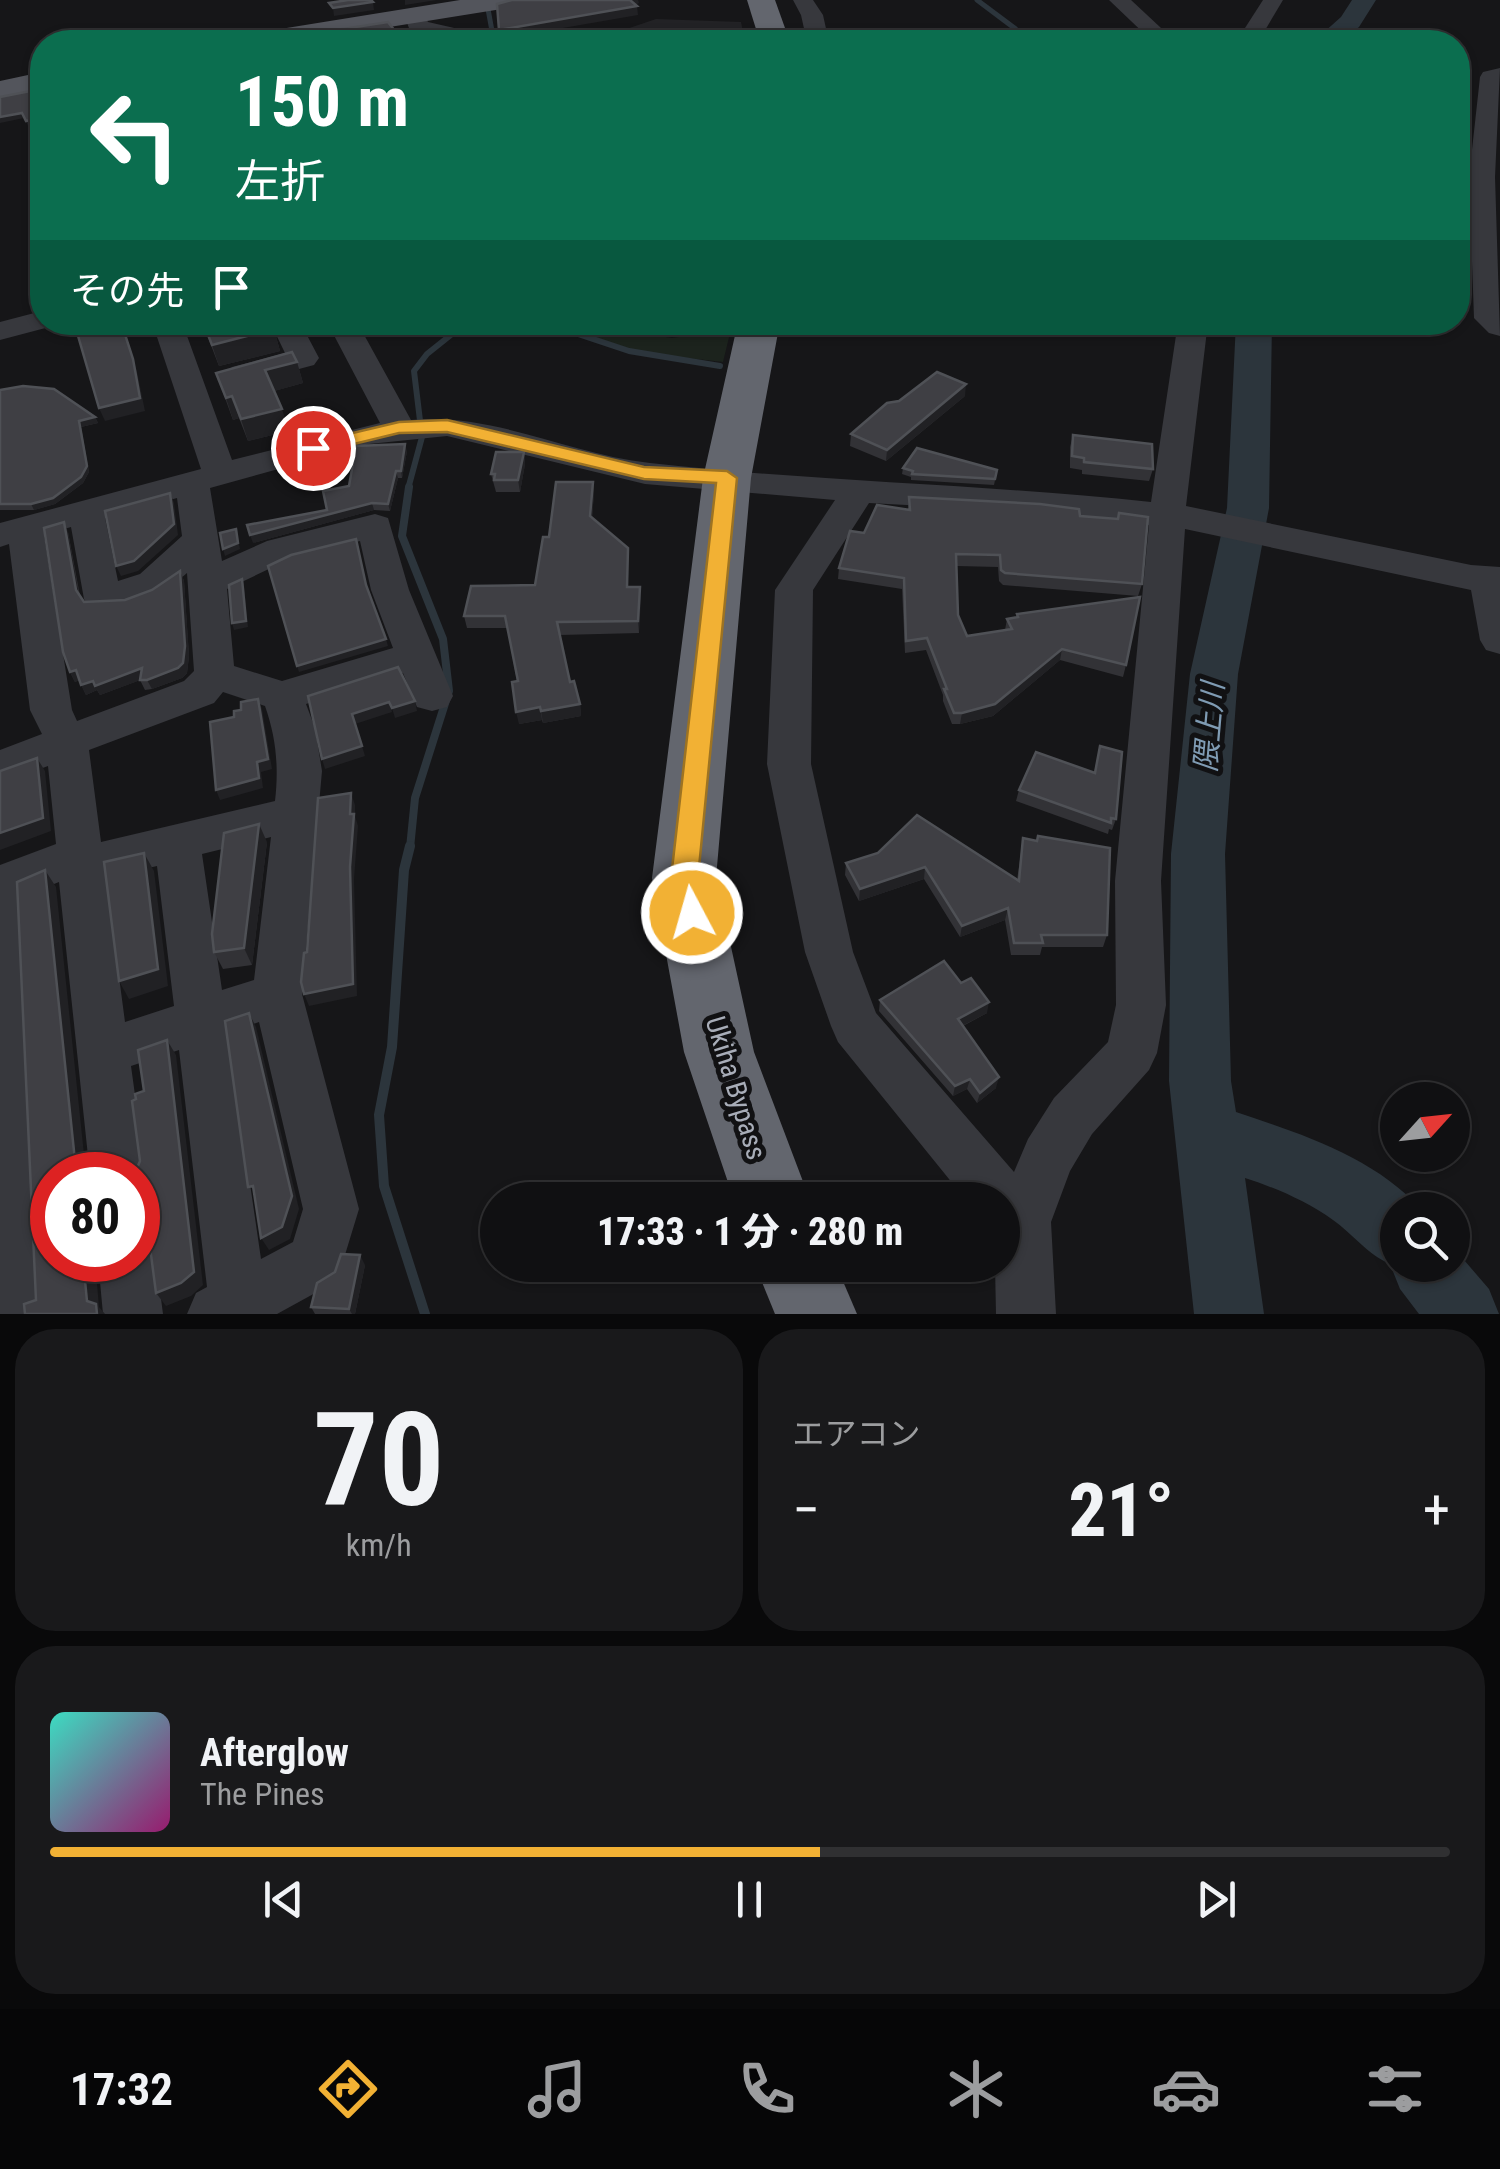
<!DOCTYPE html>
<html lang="ja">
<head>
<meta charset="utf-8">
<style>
  :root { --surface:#101012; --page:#19191b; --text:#f1f3f6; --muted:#9c9d9f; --line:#303032; --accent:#f2b134 }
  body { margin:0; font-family:"Roboto Condensed","Noto Sans JP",sans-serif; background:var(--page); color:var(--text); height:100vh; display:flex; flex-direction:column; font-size:38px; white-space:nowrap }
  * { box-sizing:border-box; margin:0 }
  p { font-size:32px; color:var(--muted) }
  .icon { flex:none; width:55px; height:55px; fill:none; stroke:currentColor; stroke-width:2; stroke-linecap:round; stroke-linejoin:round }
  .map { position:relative; height:1314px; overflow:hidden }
  .panel { display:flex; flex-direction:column; gap:15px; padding:15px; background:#09090a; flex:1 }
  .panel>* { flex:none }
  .guide { position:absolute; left:30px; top:30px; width:1440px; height:305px; border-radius:40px; box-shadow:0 2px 8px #0004,0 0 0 2px var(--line); background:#0b6e4f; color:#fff; overflow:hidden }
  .needle { width:65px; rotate:63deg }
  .controls { position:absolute; left:1380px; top:1082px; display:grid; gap:20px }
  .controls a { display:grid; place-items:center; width:90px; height:90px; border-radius:50%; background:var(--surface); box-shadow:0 2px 8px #0004,0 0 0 2px var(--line); font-size:50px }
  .speed { position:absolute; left:30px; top:1152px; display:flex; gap:20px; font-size:50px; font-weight:700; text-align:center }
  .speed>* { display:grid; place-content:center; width:130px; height:130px; border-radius:50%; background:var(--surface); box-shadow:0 2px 8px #0004,0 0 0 2px var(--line); line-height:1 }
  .speed .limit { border:15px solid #d22; background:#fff; color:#111 }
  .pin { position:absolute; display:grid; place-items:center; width:85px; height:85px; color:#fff; margin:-42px; border:5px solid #fff; border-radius:50%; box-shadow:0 2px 10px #0007 }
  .me { position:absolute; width:110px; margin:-55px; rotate:354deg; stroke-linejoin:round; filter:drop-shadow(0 0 8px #0008) }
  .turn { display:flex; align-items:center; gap:35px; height:210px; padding:0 40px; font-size:45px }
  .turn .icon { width:130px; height:130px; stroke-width:2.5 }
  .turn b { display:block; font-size:70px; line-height:85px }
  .then { display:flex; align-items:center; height:95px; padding:0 40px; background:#0003; gap:20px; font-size:38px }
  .big { font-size:75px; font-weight:800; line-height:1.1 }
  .panel .widget { flex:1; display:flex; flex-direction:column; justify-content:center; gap:15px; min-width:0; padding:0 35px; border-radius:40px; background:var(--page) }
  .panel .dial { align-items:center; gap:0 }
  .dial b { font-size:130px; line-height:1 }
  .song { display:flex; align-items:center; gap:30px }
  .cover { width:120px; height:120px; border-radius:15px; background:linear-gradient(135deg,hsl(170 70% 55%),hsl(320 70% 35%)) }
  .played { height:10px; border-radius:5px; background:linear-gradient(90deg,var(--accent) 55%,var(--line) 55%) }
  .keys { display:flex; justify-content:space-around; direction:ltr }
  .heat { display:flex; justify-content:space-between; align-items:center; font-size:55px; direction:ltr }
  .panel .tiles { flex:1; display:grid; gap:15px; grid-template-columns:1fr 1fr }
  .widget:last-child { grid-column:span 2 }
  .trip { position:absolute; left:480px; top:1182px; width:540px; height:100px; border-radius:50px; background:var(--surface); box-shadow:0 2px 8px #0004,0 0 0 2px var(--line); font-weight:800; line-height:100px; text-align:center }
  .menu { display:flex; height:160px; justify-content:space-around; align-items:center; background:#060607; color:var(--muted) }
  .menu .icon { width:70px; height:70px }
  .menu .active { color:var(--accent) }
  .menu b { font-size:45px; color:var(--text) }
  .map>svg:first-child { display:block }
  .built { fill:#222225 }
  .green { fill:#1c231d }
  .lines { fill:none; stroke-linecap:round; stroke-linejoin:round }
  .stream-far3 { stroke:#2c353c; stroke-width:5 }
  .stream-far2 { stroke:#2c353c; stroke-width:6 }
  .stream-far1 { stroke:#2c353c; stroke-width:8 }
  .stream { stroke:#2c353c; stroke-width:10 }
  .river { fill:#2c353c; fill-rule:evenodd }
  .minor { fill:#37383d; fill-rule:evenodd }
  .major { fill:#53555c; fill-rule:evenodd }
  .highway { fill:#63666e; fill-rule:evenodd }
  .wall { fill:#323236 }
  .shaded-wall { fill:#212124 }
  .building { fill:#3f3f44; stroke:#4f5156; stroke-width:2.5 }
  .route { fill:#f2b134; stroke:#9d7322; stroke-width:2.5 }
  .labels { text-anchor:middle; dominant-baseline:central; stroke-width:10; stroke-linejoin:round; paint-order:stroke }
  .street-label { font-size:28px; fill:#a8adb8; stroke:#111113 }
  .water-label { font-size:30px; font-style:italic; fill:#7f9bb3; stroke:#111113 }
</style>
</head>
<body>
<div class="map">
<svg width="1500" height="1314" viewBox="0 0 1500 1314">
  <rect width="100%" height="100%" fill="#161618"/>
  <polygon class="built" points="656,19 741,22 745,42 588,42"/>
  <path class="green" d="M575,323L672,338L731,329L723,362C691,358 593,351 575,323Z"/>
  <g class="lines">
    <g class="stream-far3">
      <polyline points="977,0 1033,42"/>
      <polyline points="488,9 494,42"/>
    </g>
    <g class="stream-far2">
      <polyline points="567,322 572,332 629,351 720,366"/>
      <polyline points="408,489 422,437 414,371 427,354 467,322"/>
    </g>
    <polyline class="stream-far1" points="409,487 402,536 443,639 449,691 415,798 410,848"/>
    <polyline class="stream" points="410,846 404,870 392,1047 379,1115 384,1186 425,1314"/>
    <g class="river">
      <polygon points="1352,0 1376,0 1359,27 1341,42 1313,42 1341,17"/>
      <path d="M1236,322H1272L1269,508L1238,674L1225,854L1231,1081L1236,1112C1302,1134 1374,1157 1422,1210H1398V1265H1452V1246L1489,1289L1499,1314H1419L1400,1289L1390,1264C1367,1254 1353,1234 1333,1220C1306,1201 1276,1188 1245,1178L1264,1314H1194L1169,1081L1171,854L1190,674L1227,508Z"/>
    </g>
    <g class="minor">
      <polygon points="793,0 813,0 823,15 829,42 807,42 801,15"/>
      <polygon points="1109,0 1131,0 1176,42 1153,42"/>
      <polygon points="1263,0 1283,0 1258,42 1236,42"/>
      <polygon points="416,11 423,13 428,22 463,30 476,42 451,42 410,31 405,17"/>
      <polygon points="1500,68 1495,177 1500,336 1489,333 1474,318 1469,177 1480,77 1483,72"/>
      <polygon points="42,311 42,322 55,322 53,326 0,340 0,322"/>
      <path d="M152,322H182L232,460L380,423L327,322H357L411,420C492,412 569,454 650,463C817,482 984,484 1151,502L1178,322H1208L1186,506L1471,565L1500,567V654L1486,650L1480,640L1471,590L1185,529L1161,881L1166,1005L1157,1053L1149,1070L1092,1134L1070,1171L1051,1222L1056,1314H996L995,1265H1002V1200H966L838,1042L831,1026L805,952L767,764L775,590L835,500L645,484L447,436L369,444L210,488L222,561L267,541L375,514L388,518L409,590L453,696L447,707L432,711L417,707L403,673L306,704L315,728L322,771L302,994L359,1209L337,1281L277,1314H187L196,1293L207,1287L179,1050L131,1066L146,1175L138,1194V1175H90L59,882L24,896L46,1314H0V865L56,844L48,766L0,784V750L42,734L30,710L9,544L0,547V523L201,469ZM177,498L182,536L140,574L118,581L105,518ZM869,503L1038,512L1149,525L1115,881L1116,1005L1108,1042L1054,1098L1028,1139L1014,1172L876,1013L853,952L811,764L813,590ZM71,527L84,599L89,608C122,617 164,594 187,573L194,671L184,681L77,721L72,710L44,535ZM360,541L371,590L393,648L282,681L234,666L227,589L292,558ZM223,692L265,706C276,737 279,767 275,801L101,842L89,750L214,703ZM271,837L254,980L222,990L202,854ZM157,866L174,1006L125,1022L106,878ZM259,1022L303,1209L293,1242L261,1259L228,1033Z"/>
      <polygon points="270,322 300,322 319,358 314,365 243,384 232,381 227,374 232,367 285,353"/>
      <polygon points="138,1235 147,1240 156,1260 163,1314 103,1314 98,1260 138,1260"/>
    </g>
    <g class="major">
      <polygon points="460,0 521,0 508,8 296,42 235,42 249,34"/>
      <polygon points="42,72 42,90 0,99 0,81"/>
    </g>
    <g class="highway">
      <polygon points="747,0 775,0 790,42 760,42"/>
      <polygon points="738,322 780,322 751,478 716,878 754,1052 810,1200 734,1200 684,1052 652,878 703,478"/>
      <polygon points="755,1265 836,1265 857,1314 775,1314"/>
    </g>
  </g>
  <g class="wall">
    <polygon points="202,322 245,322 246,325 274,329 280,351 219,366"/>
    <polygon points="297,362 303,383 274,391 289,431 248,441 239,418 233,420 216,373"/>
    <polygon points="0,390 95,417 98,423 81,427 89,472 83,483 55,504 34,510 0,510"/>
    <polygon points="965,396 886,461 850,446 851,434"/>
    <polygon points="1073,435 1153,469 1149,481 1082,474 1082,470 1070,468 1070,447"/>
    <polygon points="407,451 402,478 398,478 390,511 374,510 253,543 327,510 349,486"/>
    <polygon points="524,452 525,464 520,492 496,492 491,474"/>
    <polygon points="903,468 997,470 994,485 911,480 911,477 902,474"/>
    <polygon points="593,482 594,493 592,518 628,548 628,587 640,587 639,633 560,635 570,682 580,704 581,716 543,723 542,720 519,724 517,681 507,628 467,628 464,616 535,585 549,537"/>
    <polygon points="909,497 1080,516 1142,584 1138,596 1003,585 999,581 998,567 957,566 958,615 967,636 1005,630 1007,619 1016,618 1017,614 1126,665 1123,677 1060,660 993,716 960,724 952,724 943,701 943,695 926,650 905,653 902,589 838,579 839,568 864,533 908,510"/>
    <polygon points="68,532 80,596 84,602 125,600 152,590 180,571 184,581 189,656 187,673 182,678 152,689 145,690 140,680 100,695 97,690 86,695 79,680 75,682 70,672"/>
    <polygon points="1100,746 1116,819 1112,830 1109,829 1108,834 1016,801 1019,790 1094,773"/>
    <polygon points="1023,838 1107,935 1103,947 1042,947 1040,955 1011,955 1005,920 960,937 924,879 859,901 845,875 846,863 878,853 1017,880"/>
    <polygon points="267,842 252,965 223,969 214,952"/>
    <polygon points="961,983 987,1013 963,1026 996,1088 977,1103 967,1089 953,1096 879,1011 880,1000"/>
    <polygon points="365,1265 355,1314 315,1314 311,1307"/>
  </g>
  <g class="shaded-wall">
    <polygon points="405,0 437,0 405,5"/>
    <polygon points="629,0 638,0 639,3 631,7 637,6 638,15 500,39 499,30"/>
    <polygon points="373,2 374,10 334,16 333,8"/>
    <polygon points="22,113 24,118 0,123 0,117"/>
    <polygon points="42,118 42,123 28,126 26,121"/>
    <polygon points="121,322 137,372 145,411 105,421 99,408"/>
    <polygon points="274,329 280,351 219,366 212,345"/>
    <polygon points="297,362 303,383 271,392 265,370"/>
    <polygon points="966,384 965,396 886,461 887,450"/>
    <polygon points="232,396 239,418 233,420 226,398"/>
    <polygon points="282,409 289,431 248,441 241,419"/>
    <polygon points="95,417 98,423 81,427 89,472 83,483 55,504 34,510 31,504 79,421"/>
    <polygon points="405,444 407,451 402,478 401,471"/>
    <polygon points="524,452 525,464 520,492 518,480"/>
    <polygon points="396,471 398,478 390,511 388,504"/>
    <polygon points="593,482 594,493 591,528 590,516"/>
    <polygon points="170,493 174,503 178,535 138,571 121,576 116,566"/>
    <polygon points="372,503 374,510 253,543 250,535"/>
    <polygon points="64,522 68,532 80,600 76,590"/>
    <polygon points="236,529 240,549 225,556 223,549"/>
    <polygon points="180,571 184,581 189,656 187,673 182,678 152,689 147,680"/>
    <polygon points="242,579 244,585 248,627 234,630 232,623"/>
    <polygon points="640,587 641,599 639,633 638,621"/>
    <polygon points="386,639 388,646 299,672 297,666"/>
    <polygon points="1062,649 1060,660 993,716 960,724 962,713"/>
    <polygon points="142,668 146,678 100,695 97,690 86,695 81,685"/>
    <polygon points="76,670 80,680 75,682 70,672"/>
    <polygon points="258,699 262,709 272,769 261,772 263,788 220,800 216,790 257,762"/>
    <polygon points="415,701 417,711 395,718 392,708"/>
    <polygon points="389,702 392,712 355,724 352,714"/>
    <polygon points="580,704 581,716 543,723 541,711"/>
    <polygon points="540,707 542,720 519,724 516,712"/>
    <polygon points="362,746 365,756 325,769 322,759"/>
    <polygon points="37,758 45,771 51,831 0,850 0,833"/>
    <polygon points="351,793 355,805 355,816 358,826 354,879 357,996 309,1006 304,994 350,867"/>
    <polygon points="259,824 267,842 252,965 244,948"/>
    <polygon points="144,853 154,871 168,986 129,999 119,981"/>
    <polygon points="925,867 924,879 859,901 860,889"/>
    <polygon points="45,870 56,887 85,1164 93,1175 86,1175 75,1161"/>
    <polygon points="1008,908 1005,920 960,937 962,926"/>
    <polygon points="989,1002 987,1013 956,1029 958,1019"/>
    <polygon points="249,1013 256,1027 299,1209 290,1239 269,1250 261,1238"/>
    <polygon points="167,1040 176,1055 203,1285 191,1296 166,1306 156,1293"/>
    <polygon points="999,1077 996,1088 977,1103 980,1093"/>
    <polygon points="970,1079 967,1089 953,1096 955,1086"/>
    <polygon points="360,1255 365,1265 355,1314 352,1314 349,1309"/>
    <polygon points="83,1260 95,1260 99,1307 105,1314 97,1314 87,1301"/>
  </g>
  <g class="building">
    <polygon points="348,0 371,0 373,2 333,8 329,3"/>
    <polygon points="512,0 630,0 637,6 499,30 497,4"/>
    <polygon points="388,22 401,39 401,42 266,42 265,41"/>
    <polygon points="42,85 42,118 26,121 22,113 0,117 0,97 41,89"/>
    <polygon points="74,322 121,322 133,359 140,398 99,408"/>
    <polygon points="203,322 245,322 246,325 255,322 270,322 274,329 212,345"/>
    <polygon points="292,352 297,362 265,370 282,409 241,419 232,396 226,398 216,373"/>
    <polygon points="937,372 966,384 887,450 851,434 887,403 899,401"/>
    <polygon points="23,386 54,389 95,417 79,421 87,466 81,477 53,498 31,504 0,504 0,390"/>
    <polygon points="1073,435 1152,444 1153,469 1084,462 1084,458 1072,456"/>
    <polygon points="405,444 401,471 396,471 388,504 372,503 250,535 247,525 327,510 323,491 349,486 356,446"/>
    <polygon points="917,448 997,470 995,479 912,474 913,471 903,468"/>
    <polygon points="496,452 524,452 518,480 494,480 495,474 491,474"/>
    <polygon points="556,482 593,482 590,516 628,548 627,587 640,587 638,621 557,622 570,682 574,681 580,704 541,711 540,707 516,712 512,682 518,681 505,616 464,616 471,586 535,585 543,537 549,537"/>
    <polygon points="170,493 174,524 134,561 116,566 105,511"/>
    <polygon points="909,497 1040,504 1079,509 1080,516 1118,519 1119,513 1148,517 1142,584 1005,573 1001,570 1000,555 956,554 958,615 967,636 1012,629 1007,619 1018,617 1017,614 1140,597 1126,665 1062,649 995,704 962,713 954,713 944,689 947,689 927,638 906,641 904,578 839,568 850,531 864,533 877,505 910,510"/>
    <polygon points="64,522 76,590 84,602 125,600 152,590 180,571 185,646 183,663 178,668 147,680 140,680 142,668 95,686 93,681 81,685 76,670 70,672 63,652 44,528"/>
    <polygon points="236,529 238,543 223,549 220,533"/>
    <polygon points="356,539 366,585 386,639 297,666 268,566 291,555"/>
    <polygon points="242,579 246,621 232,623 229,585"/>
    <polygon points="398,667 415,701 392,708 389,702 352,714 362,746 322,759 308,696"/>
    <polygon points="258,699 268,759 257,762 259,778 216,790 210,722 234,717 234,711 241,710 241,702"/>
    <polygon points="1100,746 1122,752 1116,819 1111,818 1111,823 1019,790 1036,752 1095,773"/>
    <polygon points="37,758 43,818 0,833 0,771"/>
    <polygon points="351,793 350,814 354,814 350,867 353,984 304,994 301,982 304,953 307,952 318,798"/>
    <polygon points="917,815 1019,881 1023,838 1037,841 1038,836 1110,848 1107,935 1041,935 1043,943 1014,943 1008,908 962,926 925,867 860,889 846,863 878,853"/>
    <polygon points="259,824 244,948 214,952 212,934 224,833"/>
    <polygon points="144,853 158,969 119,981 104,862"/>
    <polygon points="45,870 75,1161 85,1164 86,1175 52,1175 52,1260 83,1260 87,1301 96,1304 97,1314 25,1314 24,1304 36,1300 17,882"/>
    <polygon points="944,961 961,983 971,978 989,1002 958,1019 999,1077 980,1093 970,1079 955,1086 880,1000"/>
    <polygon points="249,1013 292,1196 282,1227 261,1238 253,1186 248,1187 225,1021"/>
    <polygon points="167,1040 194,1272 181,1283 156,1293 150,1247 141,1227 138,1202 138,1175 134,1175 140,1161 132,1101 136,1099 135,1094 144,1091 138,1050"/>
    <polygon points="341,1254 360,1255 349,1309 311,1307 317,1283 335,1272"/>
  </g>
  <polygon class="route" points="447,420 644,467 727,471 737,478 698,878 705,913 701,921 692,924 682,921 671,878 716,483 644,479 447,432 399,433 313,454 304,448 306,444 399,422"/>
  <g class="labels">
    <g class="street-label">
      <text transform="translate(736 1088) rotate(73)">Ukiha Bypass</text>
    </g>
    <g class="water-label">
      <text transform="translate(1209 727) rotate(-85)">隈上川</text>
    </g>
  </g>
</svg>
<div class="controls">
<a><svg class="needle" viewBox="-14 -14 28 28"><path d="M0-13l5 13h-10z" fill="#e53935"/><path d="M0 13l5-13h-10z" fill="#9c9d9f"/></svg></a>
<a><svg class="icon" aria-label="search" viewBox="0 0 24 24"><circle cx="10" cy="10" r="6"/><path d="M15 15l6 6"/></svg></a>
</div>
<div class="speed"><div class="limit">80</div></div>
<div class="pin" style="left:313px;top:448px;background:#d93025"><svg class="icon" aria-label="arrive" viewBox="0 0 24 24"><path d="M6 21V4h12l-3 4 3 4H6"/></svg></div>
<svg class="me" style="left:692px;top:913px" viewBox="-20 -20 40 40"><circle r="17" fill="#f2b134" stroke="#fff" stroke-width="3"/><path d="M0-11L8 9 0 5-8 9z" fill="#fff"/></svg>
<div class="trip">17:33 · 1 分 · 280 m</div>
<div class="guide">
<div class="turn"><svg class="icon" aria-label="left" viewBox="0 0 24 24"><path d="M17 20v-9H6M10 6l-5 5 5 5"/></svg><div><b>150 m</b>左折</div></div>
<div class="then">その先<svg class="icon" aria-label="arrive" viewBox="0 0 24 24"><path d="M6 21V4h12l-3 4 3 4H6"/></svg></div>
</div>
</div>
<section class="panel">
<div class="tiles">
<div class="widget dial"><b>70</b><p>km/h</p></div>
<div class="widget"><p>エアコン</p>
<div class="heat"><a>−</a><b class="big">21°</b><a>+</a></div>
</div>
<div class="widget">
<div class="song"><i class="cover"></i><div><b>Afterglow</b><p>The Pines</p></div></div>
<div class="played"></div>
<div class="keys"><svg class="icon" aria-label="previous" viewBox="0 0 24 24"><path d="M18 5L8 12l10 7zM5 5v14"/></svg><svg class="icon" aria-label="pause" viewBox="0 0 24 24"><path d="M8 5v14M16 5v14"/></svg><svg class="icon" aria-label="next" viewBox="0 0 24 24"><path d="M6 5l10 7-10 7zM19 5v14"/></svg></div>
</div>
</div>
</section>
<nav class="menu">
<b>17:32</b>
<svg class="icon active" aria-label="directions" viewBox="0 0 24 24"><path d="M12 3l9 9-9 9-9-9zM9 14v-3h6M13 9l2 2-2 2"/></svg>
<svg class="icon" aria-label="music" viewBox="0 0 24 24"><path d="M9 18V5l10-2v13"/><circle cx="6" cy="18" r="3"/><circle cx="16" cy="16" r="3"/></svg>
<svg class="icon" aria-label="phone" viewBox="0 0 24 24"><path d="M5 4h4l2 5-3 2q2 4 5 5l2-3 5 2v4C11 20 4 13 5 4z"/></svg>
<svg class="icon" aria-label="climate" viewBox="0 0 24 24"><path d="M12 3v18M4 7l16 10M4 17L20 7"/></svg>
<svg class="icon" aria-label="car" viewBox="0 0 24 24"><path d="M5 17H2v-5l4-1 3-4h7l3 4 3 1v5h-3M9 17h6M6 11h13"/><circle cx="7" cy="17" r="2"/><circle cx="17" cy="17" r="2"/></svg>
<svg class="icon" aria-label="filters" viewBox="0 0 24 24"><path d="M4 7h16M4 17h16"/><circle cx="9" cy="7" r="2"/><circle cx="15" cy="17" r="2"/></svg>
</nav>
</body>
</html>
